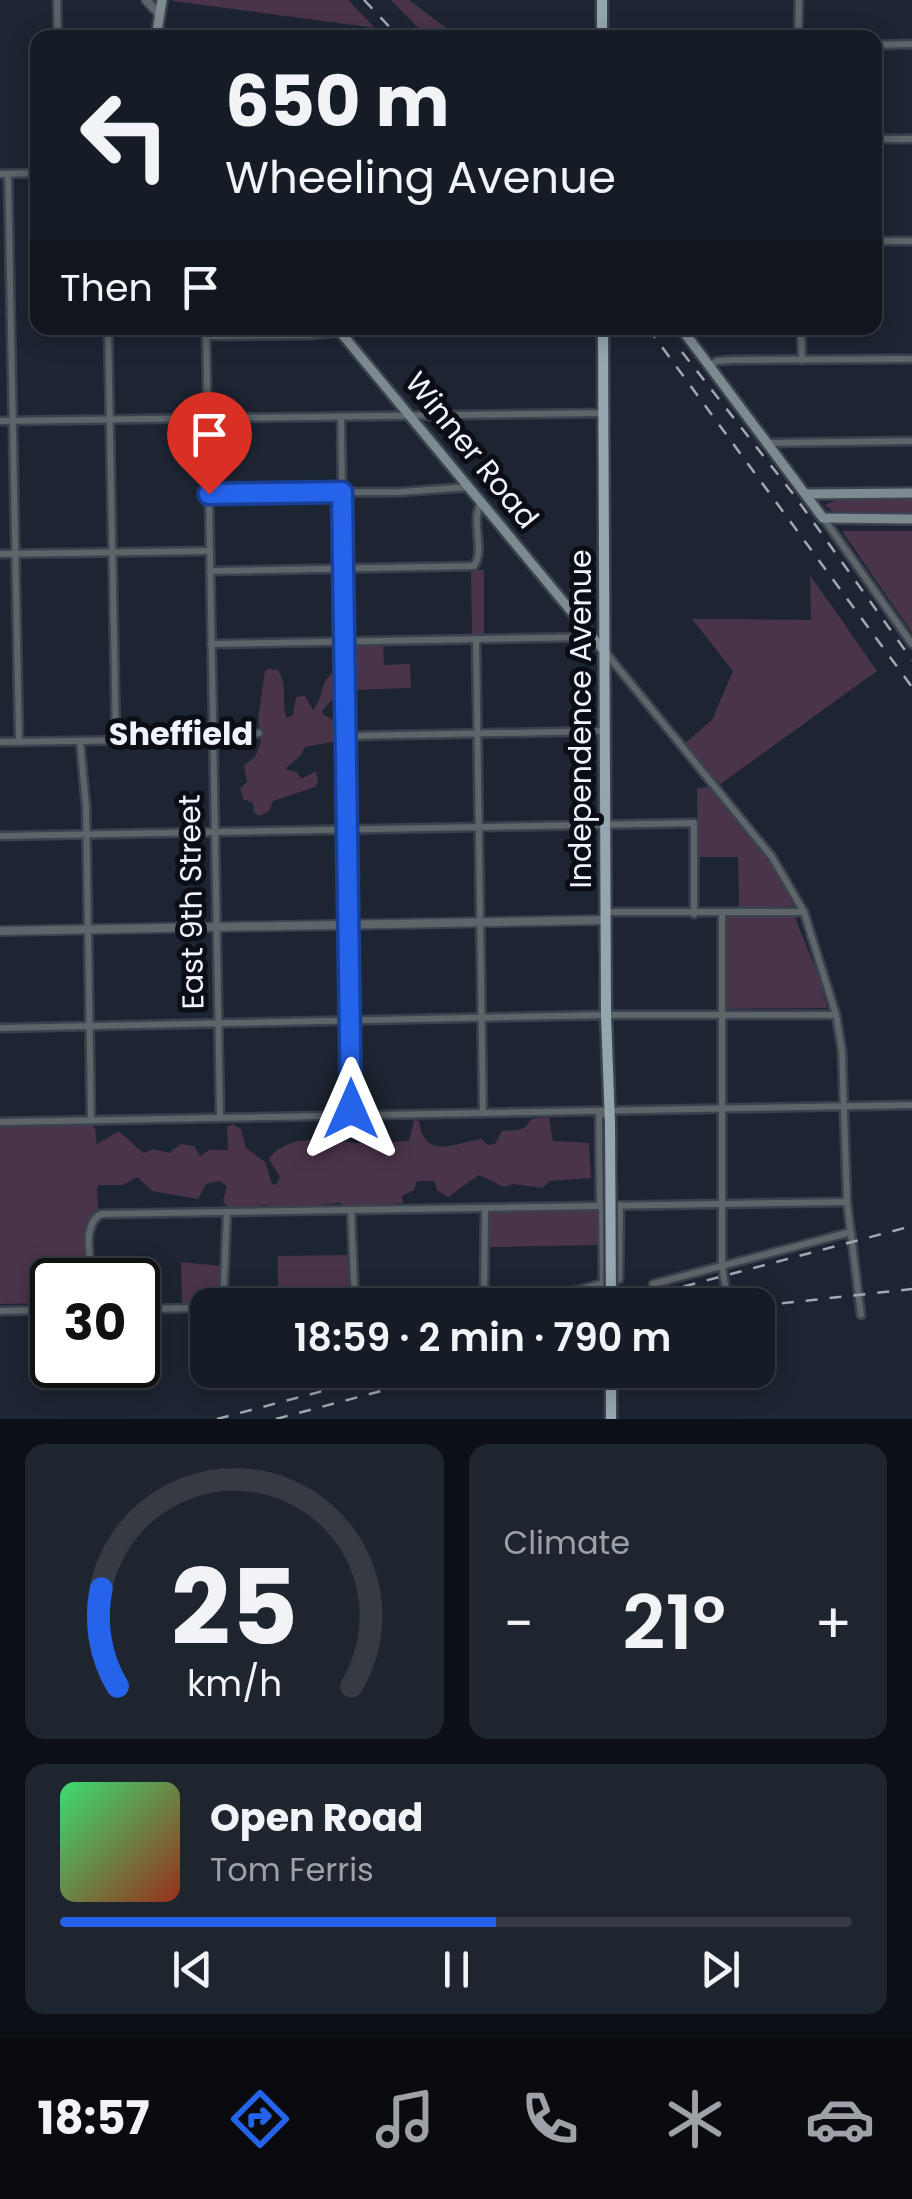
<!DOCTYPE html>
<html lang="en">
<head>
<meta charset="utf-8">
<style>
  :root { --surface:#161c26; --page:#1f252e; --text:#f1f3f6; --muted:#9ea1a7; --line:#353a43; --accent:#2563eb }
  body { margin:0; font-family:Poppins,sans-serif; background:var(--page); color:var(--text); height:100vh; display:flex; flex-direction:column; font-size:38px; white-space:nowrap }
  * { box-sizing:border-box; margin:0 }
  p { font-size:32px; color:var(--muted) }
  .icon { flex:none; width:55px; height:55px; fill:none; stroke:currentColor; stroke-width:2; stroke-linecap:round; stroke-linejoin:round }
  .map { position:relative; height:1419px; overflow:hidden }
  .side { display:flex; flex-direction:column; gap:25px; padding:25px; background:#0c0f15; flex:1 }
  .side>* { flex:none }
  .hud { position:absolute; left:30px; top:30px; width:852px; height:305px; border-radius:20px; box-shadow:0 5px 25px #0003,0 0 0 2px var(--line); background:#161c26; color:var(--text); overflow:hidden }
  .speed { position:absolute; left:30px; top:1258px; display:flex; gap:20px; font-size:50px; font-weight:700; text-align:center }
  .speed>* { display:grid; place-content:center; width:130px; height:130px; border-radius:50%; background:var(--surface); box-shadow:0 5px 25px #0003,0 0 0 2px var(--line); line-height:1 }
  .speed .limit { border:5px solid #111; border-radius:15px; background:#fff; color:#111 }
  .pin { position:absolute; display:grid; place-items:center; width:85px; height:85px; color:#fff; margin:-102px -42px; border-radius:50% 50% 50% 0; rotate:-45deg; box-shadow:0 0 10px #0007 }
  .pin .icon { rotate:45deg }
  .me { position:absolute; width:110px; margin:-55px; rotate:0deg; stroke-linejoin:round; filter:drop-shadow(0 0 8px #0008) }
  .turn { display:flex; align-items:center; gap:35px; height:210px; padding:0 30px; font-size:45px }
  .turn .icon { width:130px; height:130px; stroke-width:2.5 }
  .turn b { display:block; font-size:70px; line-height:85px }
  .then { display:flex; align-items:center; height:95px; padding:0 30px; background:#0003; gap:20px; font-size:38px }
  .big { font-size:75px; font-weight:600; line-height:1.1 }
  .side .card { flex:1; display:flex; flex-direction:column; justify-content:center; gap:15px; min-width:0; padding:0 35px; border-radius:20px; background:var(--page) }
  .side .dial { align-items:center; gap:0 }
  .dial svg { height:260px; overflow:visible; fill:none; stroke:var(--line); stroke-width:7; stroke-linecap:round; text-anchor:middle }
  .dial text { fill:var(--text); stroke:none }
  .song { display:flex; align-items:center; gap:30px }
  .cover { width:120px; height:120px; border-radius:15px; background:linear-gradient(135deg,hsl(140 70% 55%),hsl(10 70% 35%)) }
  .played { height:10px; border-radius:5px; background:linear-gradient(90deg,var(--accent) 55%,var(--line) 55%) }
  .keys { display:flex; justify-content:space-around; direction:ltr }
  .heat { display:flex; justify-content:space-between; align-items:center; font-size:55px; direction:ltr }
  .side .tiles { flex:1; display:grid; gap:25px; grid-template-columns:1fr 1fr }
  .card:last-child { grid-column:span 2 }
  .trip { position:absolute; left:190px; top:1288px; width:585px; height:100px; border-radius:20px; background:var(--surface); box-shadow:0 5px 25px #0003,0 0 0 2px var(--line); font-weight:600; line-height:100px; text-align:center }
  .tabs { display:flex; height:160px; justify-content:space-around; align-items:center; background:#090b0f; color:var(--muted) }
  .tabs .icon { width:70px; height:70px }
  .tabs .active { color:var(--accent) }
  .tabs b { font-size:45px; color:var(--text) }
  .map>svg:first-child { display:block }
  .green { fill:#4a3449 }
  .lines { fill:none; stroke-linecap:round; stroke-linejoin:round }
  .minor-casing { stroke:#3a424e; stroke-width:11 }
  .tertiary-casing { stroke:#3a424e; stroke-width:12 }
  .secondary-casing { stroke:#3a424e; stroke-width:14 }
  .primary-casing { stroke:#3a424e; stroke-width:15 }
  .minor { stroke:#5d6569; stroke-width:6 }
  .tertiary { stroke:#5d6569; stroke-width:8 }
  .secondary { stroke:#7d8a90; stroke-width:9 }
  .primary { stroke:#95a6ae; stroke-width:10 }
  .rail { stroke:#a2a8b2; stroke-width:2.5; stroke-dasharray:12 12; stroke-linecap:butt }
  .primary-bridge-casing { stroke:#3a424e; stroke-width:15; stroke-linecap:butt }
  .primary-bridge { stroke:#95a6ae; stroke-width:10 }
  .route-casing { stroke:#184099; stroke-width:25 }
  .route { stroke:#2563eb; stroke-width:18 }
  .labels { text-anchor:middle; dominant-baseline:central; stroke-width:10; stroke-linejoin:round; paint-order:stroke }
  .street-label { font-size:30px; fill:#eef3fc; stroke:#0b0e14 }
  .neighbourhood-label { font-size:32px; font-weight:bold; fill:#eef3fc; stroke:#0b0e14 }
</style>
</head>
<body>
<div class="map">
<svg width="912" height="1419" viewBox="0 0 912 1419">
  <rect width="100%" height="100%" fill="#1d2532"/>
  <g class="green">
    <polygon points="171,0 348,0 375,28 173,1"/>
    <polygon points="391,0 409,0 458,37 427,37"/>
    <polygon points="912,497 912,513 836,514 825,505 840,498"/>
    <polygon points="842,531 912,531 912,633"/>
    <polygon points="471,570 484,570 484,635 472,635"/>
    <polygon points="810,575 877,671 719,785 685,743 712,720 733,671 692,619 811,620"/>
    <polygon points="383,643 384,665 410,664 411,688 351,690 351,645"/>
    <path d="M269,669L278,670C289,687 280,702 287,718L293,715L296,697L305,696L313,710C323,699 320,684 331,674L341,678L339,692L322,711L323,714L341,725V735L332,742L305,747L301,755L285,769L297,772L301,779L316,771L318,782L315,787L273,801L269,811L259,816L254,812L253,803L243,799L240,788L247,782L244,765L255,757L261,742L258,720L265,671Z"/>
    <polygon points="708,787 766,855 795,906 739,908 738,857 698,857 697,788"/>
    <polygon points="794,915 819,977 827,1008 726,1009 726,917"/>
    <path d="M549,1117L553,1141L589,1143L591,1178L550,1181L542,1188L514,1184L504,1187L479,1175L448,1197L437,1190L434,1181H417L414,1190L402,1196L403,1203L348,1207L339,1203L287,1208L264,1205L229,1209L223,1201L227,1186L219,1181L206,1184L198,1199L152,1191L138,1177L122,1185H99L97,1189L98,1210C82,1228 89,1257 90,1280H52V1303L0,1304V1125L87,1121L95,1128L97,1144L119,1131L143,1153L154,1149L169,1153L181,1144L194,1146L200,1156L209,1150H228L227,1127L233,1124L241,1129L246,1148L265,1162L272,1184L276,1185L280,1177L269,1159C292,1127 343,1145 376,1144C387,1143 398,1141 409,1141L414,1120L419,1121C425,1161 454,1143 481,1139L488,1145L495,1144L502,1131C516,1129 524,1133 531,1119Z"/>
    <polygon points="598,1209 599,1245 490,1247 490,1215 495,1210"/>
    <polygon points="349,1255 350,1297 346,1299 278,1299 278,1256"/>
    <polygon points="181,1262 221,1266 219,1302 182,1303"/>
  </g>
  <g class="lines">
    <defs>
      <g id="minor">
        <polyline points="57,0 58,38"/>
        <polyline points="798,38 799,0"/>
        <polyline points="875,45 912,44"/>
        <polyline points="875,139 912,139"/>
        <polyline points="0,174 38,173"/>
        <polyline points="8,174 19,742"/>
        <polyline points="875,241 912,241"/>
        <polyline points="108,328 116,740"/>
        <polyline points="206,328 220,1116"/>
        <polyline points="801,328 802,360"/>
        <polyline points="206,336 312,335 339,332"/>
        <polyline points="710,366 717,361 732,360 912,359"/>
        <polyline points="341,417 351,1115"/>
        <polyline points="0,421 603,413"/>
        <polyline points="768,443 912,441"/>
        <polyline points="209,493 400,492 470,487"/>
        <polyline points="824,519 912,644"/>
        <polyline points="0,554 210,551"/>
        <path d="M210,571L474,566C486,548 469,521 482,501"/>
        <polyline points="476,639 483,1113"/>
        <polyline points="211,644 592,637"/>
        <polyline points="606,653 772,857 804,912 836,1015 842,1051 847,1202 861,1315"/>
        <polyline points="347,736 605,731"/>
        <polyline points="80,741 86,806 91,1119"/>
        <polyline points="0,742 213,739 259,733"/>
        <polyline points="0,836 694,823 694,914"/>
        <polyline points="606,912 804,912"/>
        <polyline points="722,914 722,1266 727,1298"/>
        <polyline points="0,1028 606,1015 836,1015"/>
        <polyline points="0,1122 912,1105"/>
        <polyline points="600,1205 599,1116 609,1111"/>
        <polyline points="602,1205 603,1283"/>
        <polyline points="351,1210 355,1305"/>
        <path d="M92,1280C91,1260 81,1225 101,1214L847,1202"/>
        <polyline points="653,1284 851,1232"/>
        <polyline points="484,1303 485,1208"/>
        <polyline points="223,1305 227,1212"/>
        <polyline points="384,1305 534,1302 619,1279 620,1205"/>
        <polyline points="138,1309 208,1308"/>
        <polyline points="0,1311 52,1310"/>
      </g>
      <g id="tertiary">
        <polyline points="146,0 159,14"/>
        <polyline points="0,931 606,920"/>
      </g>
      <g id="secondary">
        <polyline points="156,38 162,0"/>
        <polyline points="337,328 605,652"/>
        <polyline points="681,328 823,518 912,519"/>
        <polyline points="806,494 912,493"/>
      </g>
      <g id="primary">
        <polyline points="602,0 602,38"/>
        <polyline points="603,328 606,1015 610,1124"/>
        <polyline points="611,1370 611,1419"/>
      </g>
    </defs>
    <use href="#minor" class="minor-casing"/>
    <use href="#tertiary" class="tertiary-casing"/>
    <use href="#secondary" class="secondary-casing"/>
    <use href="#primary" class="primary-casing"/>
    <use href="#minor" class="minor"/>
    <use href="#tertiary" class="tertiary"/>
    <use href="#secondary" class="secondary"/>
    <use href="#primary" class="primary"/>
    <g class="rail">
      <polyline points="364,0 400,38"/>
      <polyline points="648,328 912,687"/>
      <polyline points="682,352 794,495 912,660"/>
      <polyline points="614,1305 912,1226"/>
      <polyline points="758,1306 912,1289"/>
      <polyline points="387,1386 445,1370"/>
      <polyline points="217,1419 402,1370"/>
      <polyline points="276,1419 460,1370"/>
    </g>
    <defs>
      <polyline id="primary-bridge" points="610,1124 611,1305"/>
    </defs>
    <use href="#primary-bridge" class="primary-bridge-casing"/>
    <use href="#primary-bridge" class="primary-bridge"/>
  </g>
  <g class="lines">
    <defs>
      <polyline id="route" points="209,494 342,492 351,1109"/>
    </defs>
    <use href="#route" class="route-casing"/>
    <use href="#route" class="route"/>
  </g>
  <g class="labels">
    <g class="street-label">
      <text transform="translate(472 450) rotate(51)">Winner Road</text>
      <text transform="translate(580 719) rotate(-90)">Independence Avenue</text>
      <text transform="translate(191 902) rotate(-91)">East 9th Street</text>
    </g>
    <g class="neighbourhood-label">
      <text x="181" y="733">Sheffield</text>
    </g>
  </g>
</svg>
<div class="speed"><div class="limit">30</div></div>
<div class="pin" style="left:209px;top:494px;background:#d93025"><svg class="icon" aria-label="arrive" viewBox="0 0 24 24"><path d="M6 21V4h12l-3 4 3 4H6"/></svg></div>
<svg class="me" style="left:351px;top:1109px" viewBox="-20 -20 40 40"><path d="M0-17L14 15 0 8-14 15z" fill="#2563eb" stroke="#fff" stroke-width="4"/></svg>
<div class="trip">18:59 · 2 min · 790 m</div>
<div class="hud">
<div class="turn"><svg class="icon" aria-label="left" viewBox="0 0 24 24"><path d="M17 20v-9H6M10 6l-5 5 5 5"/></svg><div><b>650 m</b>Wheeling Avenue</div></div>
<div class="then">Then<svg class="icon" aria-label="arrive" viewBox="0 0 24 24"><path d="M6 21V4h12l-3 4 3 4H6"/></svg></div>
</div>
</div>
<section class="side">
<div class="tiles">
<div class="card dial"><svg viewBox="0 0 100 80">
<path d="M14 69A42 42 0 1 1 86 69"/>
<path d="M14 69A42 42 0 0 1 9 39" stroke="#2563eb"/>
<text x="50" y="56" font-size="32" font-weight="700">25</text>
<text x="50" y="72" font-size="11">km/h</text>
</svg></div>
<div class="card"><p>Climate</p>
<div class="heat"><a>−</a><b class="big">21°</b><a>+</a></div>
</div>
<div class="card">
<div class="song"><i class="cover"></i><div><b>Open Road</b><p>Tom Ferris</p></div></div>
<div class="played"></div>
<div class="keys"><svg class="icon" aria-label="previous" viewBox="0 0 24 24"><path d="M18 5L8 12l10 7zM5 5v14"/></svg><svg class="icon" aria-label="pause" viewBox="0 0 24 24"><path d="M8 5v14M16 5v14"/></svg><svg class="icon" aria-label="next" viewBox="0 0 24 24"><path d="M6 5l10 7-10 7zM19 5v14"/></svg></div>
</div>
</div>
</section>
<nav class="tabs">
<b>18:57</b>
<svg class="icon active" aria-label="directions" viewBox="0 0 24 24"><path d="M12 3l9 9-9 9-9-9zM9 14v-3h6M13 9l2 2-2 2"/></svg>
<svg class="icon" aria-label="music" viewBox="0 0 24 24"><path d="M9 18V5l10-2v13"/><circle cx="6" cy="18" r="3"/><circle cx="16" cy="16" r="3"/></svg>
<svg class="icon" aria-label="phone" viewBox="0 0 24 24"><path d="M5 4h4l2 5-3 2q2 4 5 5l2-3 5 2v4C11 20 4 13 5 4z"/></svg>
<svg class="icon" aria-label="climate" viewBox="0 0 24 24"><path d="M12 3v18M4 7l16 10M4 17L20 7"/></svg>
<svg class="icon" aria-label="car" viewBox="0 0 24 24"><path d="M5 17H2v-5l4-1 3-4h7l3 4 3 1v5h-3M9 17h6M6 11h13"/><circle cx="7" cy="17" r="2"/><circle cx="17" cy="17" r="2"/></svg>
</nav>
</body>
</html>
